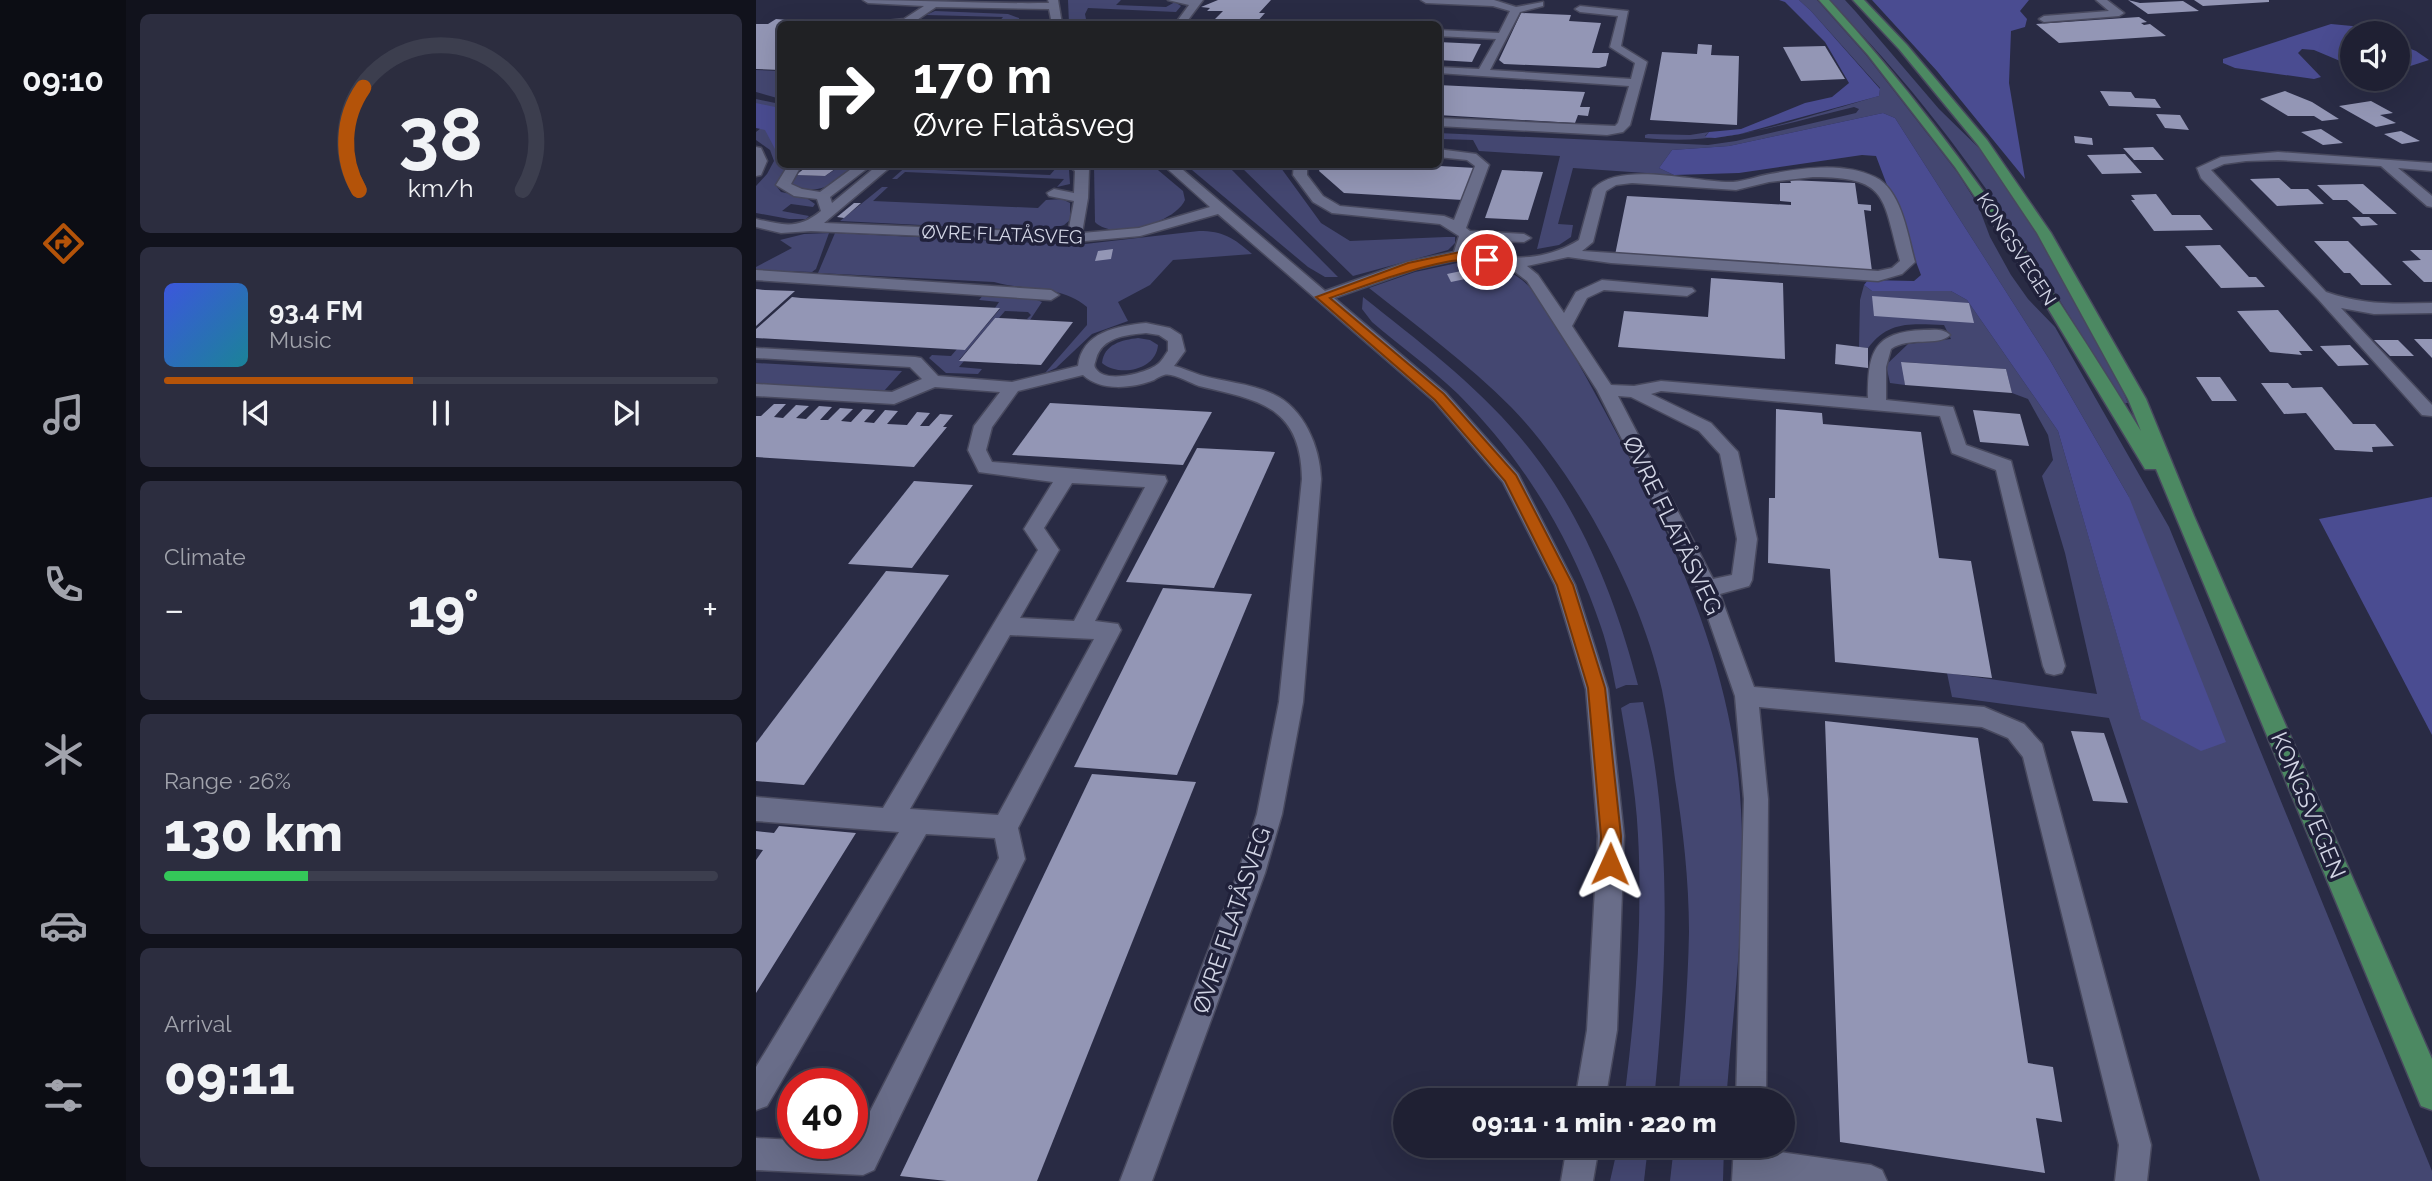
<!DOCTYPE html>
<html lang="en">
<head>
<meta charset="utf-8">
<style>
  :root { --surface:#1f2033; --page:#2c2d3f; --text:#f1f3f6; --muted:#a1a3ac; --line:#3c3e4e; --accent:#b45309 }
  body { margin:0; font-family:Raleway,sans-serif; background:var(--page); color:var(--text); height:100vh; display:flex; flex-direction:column; font-size:26px; white-space:nowrap }
  * { box-sizing:border-box; margin:0 }
  p { font-size:23px; color:var(--muted) }
  .icon { flex:none; width:38px; height:38px; fill:none; stroke:currentColor; stroke-width:2; stroke-linecap:round; stroke-linejoin:round }
  .map { position:relative; flex:1; overflow:hidden }
  .sheet { display:flex; flex-direction:column; gap:14px; padding:14px; background:#11121c; width:630px }
  .sheet>* { flex:none }
  .banner { position:absolute; left:21px; top:21px; width:665px; height:147px; border-radius:10px; box-shadow:0 7px 28px #0002,0 0 0 2px var(--line); background:#202124; color:#fff; overflow:hidden }
  .controls { position:absolute; left:1584px; top:21px; display:grid; gap:14px }
  .controls a { display:grid; place-items:center; width:70px; height:70px; border-radius:50%; background:var(--surface); box-shadow:0 7px 28px #0002,0 0 0 2px var(--line); font-size:35px }
  .speed { position:absolute; left:21px; top:1068px; display:flex; gap:14px; font-size:35px; font-weight:700; text-align:center }
  .speed>* { display:grid; place-content:center; width:91px; height:91px; border-radius:50%; background:var(--surface); box-shadow:0 7px 28px #0002,0 0 0 2px var(--line); line-height:1 }
  .speed .limit { border:10px solid #d22; background:#fff; color:#111 }
  .pin { position:absolute; display:grid; place-items:center; width:60px; height:60px; color:#fff; margin:-30px; border:4px solid #fff; border-radius:50%; box-shadow:0 2px 7px #0007 }
  .me { position:absolute; width:77px; margin:-38px; rotate:1deg; stroke-linejoin:round; filter:drop-shadow(0 0 5px #0008) }
  .turn { display:flex; align-items:center; gap:24px; height:147px; padding:0 21px; font-size:32px }
  .turn .icon { width:91px; height:91px; stroke-width:2.5 }
  .turn b { display:block; font-size:49px; line-height:60px }
  .big { font-size:52px; font-weight:800; line-height:1.1 }
  .sheet .widget { flex:1; display:flex; flex-direction:column; justify-content:center; gap:10px; min-width:0; padding:0 24px; border-radius:10px; background:var(--page) }
  .sheet .dial { align-items:center; gap:0 }
  .dial svg { height:182px; overflow:visible; fill:none; stroke:var(--line); stroke-width:7; stroke-linecap:round; text-anchor:middle }
  .dial text { fill:var(--text); stroke:none }
  .song { display:flex; align-items:center; gap:21px }
  .cover { width:84px; height:84px; border-radius:10px; background:linear-gradient(135deg,hsl(230 70% 55%),hsl(190 70% 35%)) }
  .played { height:7px; border-radius:4px; background:linear-gradient(90deg,var(--accent) 45%,var(--line) 45%) }
  .keys { display:flex; justify-content:space-around; direction:ltr }
  .heat { display:flex; justify-content:space-between; align-items:center; font-size:38px; direction:ltr }
  .charge { height:10px; border-radius:5px; background:linear-gradient(90deg,#34c759 26%,var(--line) 0) }
  .trip { position:absolute; left:637px; top:1088px; width:402px; height:70px; border-radius:35px; background:var(--surface); box-shadow:0 7px 28px #0002,0 0 0 2px var(--line); font-weight:800; line-height:70px; text-align:center }
  main { display:flex; flex:1; min-height:0 }
  .tabs { display:flex; flex-direction:column; width:126px; justify-content:space-around; align-items:center; background:#0c0d14; color:var(--muted) }
  .tabs .icon { width:49px; height:49px }
  .tabs .active { color:var(--accent) }
  .tabs b { font-size:32px; color:var(--text) }
  .map>svg:first-child { display:block }
  .green { fill:#444771 }
  .forest { fill:#4a4c91 }
  .building { fill:#9396b5 }
  .lines { fill:none; stroke-linecap:round; stroke-linejoin:round }
  .minor-casing { stroke:#48495e; stroke-width:3 }
  .major-casing { stroke:#48495e; stroke-width:3 }
  .minor { fill:#696d89; fill-rule:evenodd }
  .major { fill:#4c8962; fill-rule:evenodd }
  .route { fill:#b45309; stroke:#753606; stroke-width:2 }
  .labels { text-anchor:middle; dominant-baseline:central; stroke-width:7; stroke-linejoin:round; paint-order:stroke }
  .far-street-label { font-size:19px; fill:#d2d5e5; stroke:#20213a }
  .street-label { font-size:23px; fill:#d2d5e5; stroke:#20213a }
</style>
</head>
<body>
<main>
<nav class="tabs">
<b>09:10</b>
<svg class="icon active" aria-label="directions" viewBox="0 0 24 24"><path d="M12 3l9 9-9 9-9-9zM9 14v-3h6M13 9l2 2-2 2"/></svg>
<svg class="icon" aria-label="music" viewBox="0 0 24 24"><path d="M9 18V5l10-2v13"/><circle cx="6" cy="18" r="3"/><circle cx="16" cy="16" r="3"/></svg>
<svg class="icon" aria-label="phone" viewBox="0 0 24 24"><path d="M5 4h4l2 5-3 2q2 4 5 5l2-3 5 2v4C11 20 4 13 5 4z"/></svg>
<svg class="icon" aria-label="climate" viewBox="0 0 24 24"><path d="M12 3v18M4 7l16 10M4 17L20 7"/></svg>
<svg class="icon" aria-label="car" viewBox="0 0 24 24"><path d="M5 17H2v-5l4-1 3-4h7l3 4 3 1v5h-3M9 17h6M6 11h13"/><circle cx="7" cy="17" r="2"/><circle cx="17" cy="17" r="2"/></svg>
<svg class="icon" aria-label="filters" viewBox="0 0 24 24"><path d="M4 7h16M4 17h16"/><circle cx="9" cy="7" r="2"/><circle cx="15" cy="17" r="2"/></svg>
</nav>
<section class="sheet">
<div class="widget dial"><svg viewBox="0 0 100 80">
<path d="M14 69A42 42 0 1 1 86 69"/>
<path d="M14 69A42 42 0 0 1 16 24" stroke="#b45309"/>
<text x="50" y="56" font-size="32" font-weight="700">38</text>
<text x="50" y="72" font-size="11">km/h</text>
</svg></div>
<div class="widget">
<div class="song"><i class="cover"></i><div><b>93.4 FM</b><p>Music</p></div></div>
<div class="played"></div>
<div class="keys"><svg class="icon" aria-label="previous" viewBox="0 0 24 24"><path d="M18 5L8 12l10 7zM5 5v14"/></svg><svg class="icon" aria-label="pause" viewBox="0 0 24 24"><path d="M8 5v14M16 5v14"/></svg><svg class="icon" aria-label="next" viewBox="0 0 24 24"><path d="M6 5l10 7-10 7zM19 5v14"/></svg></div>
</div>
<div class="widget"><p>Climate</p>
<div class="heat"><a>−</a><b class="big">19°</b><a>+</a></div>
</div>
<div class="widget"><p>Range · 26%</p><b class="big">130 km</b><div class="charge"></div></div>
<div class="widget"><p>Arrival</p><b class="big">09:11</b></div>
</section>
<div class="map">
<svg width="1676" height="1181" viewBox="0 0 1676 1181">
  <rect width="100%" height="100%" fill="#292b44"/>
  <g class="green">
    <polygon points="312,0 365,0 360,5 410,7 419,2 425,6 420,12 332,8 329,14 331,24 313,24"/>
    <path d="M1043,0H1061L1110,55L1201,172L1222,205L1234,237L1255,275L1272,299L1299,327L1413,527L1676,1171V1181H1504L1353,718L1196,697L1191,673L1341,694L1309,553L1286,476L1297,460L1292,435L1272,399L1256,393L1250,369L1146,362L1149,385L1134,383L1130,365L1152,344L1195,339L1188,325C1156,324 1133,320 1112,348L1103,347L1104,300L1108,285L1116,291H1195L1211,300L1302,431L1385,718L1373,497L1295,362L1139,118L1127,113L973,146L916,150L903,168L918,175L817,168L802,224L817,225L815,237L803,245L781,249L804,156L723,151L717,140L683,139L682,133L952,145L980,141L1100,113L1103,109L1098,107C1028,124 961,146 889,138V135L892,134L934,135L953,132L949,136C978,143 1088,105 1123,96L1124,88L1055,11Z"/>
    <path d="M1072,0H1089L1100,12L1183,109L1227,152L1266,208L1346,344L1372,403H1366C1281,259 1192,118 1072,0Z"/>
    <polygon points="179,11 252,14 263,18 264,24 243,22 247,17 170,15"/>
    <polygon points="0,70 24,71 24,95 21,98 0,92"/>
    <polygon points="0,99 24,104 24,164 31,165 21,187 25,192 49,197 59,204 57,207 35,204 26,211 53,216 50,219 33,219 0,213 0,186 11,174 18,161 14,150 0,140 0,132 5,128 0,128"/>
    <polygon points="153,164 159,165 155,169 294,175 301,167 308,166 313,170 314,184 301,187 308,179 149,172 141,179 136,179"/>
    <path d="M86,165H106C83,180 64,198 35,185L36,180L40,175L69,176Z"/>
    <path d="M338,165H396L427,191L429,200C419,223 356,241 339,222Z"/>
    <polygon points="430,165 471,165 582,277 569,277 552,267"/>
    <polygon points="483,165 529,165 525,168 565,223 594,241 690,237 699,237 699,243 692,250 597,276"/>
    <polygon points="126,187 132,187 117,201 282,208 290,200 306,199 314,203 314,220 308,225 288,231 84,221"/>
    <path d="M443,231C467,231 478,238 496,254L417,260L394,285L362,302L372,321L336,334L300,368L289,373L331,325V307C305,285 270,291 238,282L62,273L79,233L303,244H329Z"/>
    <polygon points="73,233 60,269 56,272 0,270 0,267 36,248 24,240 48,234"/>
    <path d="M706,262C726,263 750,267 766,280C795,304 812,345 830,377C902,507 972,644 984,795C992,896 978,1000 970,1101H922C927,1045 932,988 933,932C933,880 927,829 919,779C915,749 912,719 906,690C886,596 822,476 755,407C712,364 661,326 613,288L659,272Z"/>
    <polygon points="228,294 271,296 286,302 274,320 271,319 275,315 272,312 249,311 243,318 239,318 203,360 208,361 203,367 226,369 222,374 190,373 173,358 176,355 195,356 201,349 209,350 244,309 239,308 243,302 223,300"/>
    <path d="M607,297C661,340 718,383 763,436C823,506 859,596 882,685H870L860,689C856,668 852,647 845,627C815,538 768,460 702,394C675,368 644,346 616,322L606,309Z"/>
    <path d="M382,338L394,340L402,345C400,371 362,377 346,363C348,344 366,340 382,338Z"/>
    <polygon points="0,363 146,371 128,391 0,383"/>
    <path d="M887,702C917,833 911,968 898,1101H868C879,1013 887,924 882,835C880,792 872,750 865,708L874,703Z"/>
    <polygon points="862,1146 892,1146 888,1181 854,1181"/>
    <polygon points="918,1146 968,1146 967,1181 914,1181"/>
  </g>
  <g class="forest">
    <polygon points="1023,0 1043,0 1055,11 1124,89 1123,96 984,134 959,138 949,137 953,132 985,129 1049,103 1076,97 1093,83 1069,42 1029,2"/>
    <polygon points="1116,0 1273,0 1264,11 1271,19 1269,27 1255,31 1253,83 1269,179 1181,71"/>
    <polygon points="1575,24 1596,26 1615,33 1596,33 1596,66 1558,50 1546,49 1542,53 1565,77 1558,79 1479,68 1467,63 1467,59"/>
    <polygon points="1642,44 1660,51 1673,60 1642,70"/>
    <polygon points="0,103 24,108 24,148 19,149 9,130 0,128"/>
    <polygon points="1127,113 1139,118 1295,362 1373,497 1470,742 1445,751 1385,719 1302,431 1211,300 1195,291 1116,291 1108,285 1112,280 1158,281 1165,275 1120,156 1106,155 983,173 918,175 903,168 916,150 973,146"/>
    <polygon points="1676,497 1676,735 1563,519"/>
  </g>
  <g class="building">
    <polygon points="462,0 515,0 503,13 509,13 499,24 454,24 467,11 451,11 454,8 445,7"/>
    <polygon points="1372,0 1384,3 1427,1 1443,11 1392,14"/>
    <polygon points="1438,0 1513,0 1513,2 1447,6"/>
    <polygon points="765,13 815,15 813,21 845,23 836,53 853,53 850,66 843,68 748,64 743,60"/>
    <polygon points="1383,17 1391,22 1385,23 1388,25 1394,24 1410,36 1303,43 1280,24"/>
    <polygon points="20,19 32,20 23,26 24,70 0,69 0,24 12,24"/>
    <polygon points="682,42 725,44 716,62 682,60"/>
    <polygon points="942,44 956,45 955,55 983,56 981,125 894,120 906,52 941,54"/>
    <polygon points="1069,46 1089,79 1045,81 1027,47"/>
    <polygon points="682,85 829,92 824,107 834,107 832,116 822,115 819,123 682,115"/>
    <polygon points="1344,91 1375,92 1379,98 1399,99 1405,108 1353,106"/>
    <polygon points="1529,91 1556,102 1583,119 1566,121 1558,116 1532,116 1504,99"/>
    <polygon points="1615,101 1637,113 1624,115 1640,123 1620,127 1583,106"/>
    <polygon points="1400,114 1424,115 1433,130 1409,128"/>
    <polygon points="1565,129 1587,143 1567,145 1545,132"/>
    <polygon points="1645,131 1664,141 1646,144 1628,134"/>
    <polygon points="1318,136 1336,138 1337,145 1319,143"/>
    <polygon points="1397,147 1408,160 1378,160 1367,148"/>
    <polygon points="1369,154 1386,173 1346,174 1331,155"/>
    <polygon points="46,164 86,164 69,176 40,175 49,168 42,168"/>
    <polygon points="566,164 647,164 720,168 707,200 588,193 563,171"/>
    <polygon points="746,170 787,172 772,220 729,218"/>
    <polygon points="1523,178 1535,189 1552,189 1568,204 1521,206 1494,179"/>
    <polygon points="1034,180 1099,183 1102,204 1115,205 1115,211 1108,210 1116,271 859,255 871,196 1035,205 1035,202 1024,201 1024,183 1035,183"/>
    <polygon points="1607,184 1641,214 1607,214 1591,200 1577,200 1561,185"/>
    <polygon points="1400,194 1416,215 1444,215 1457,230 1398,231 1375,200 1379,200 1375,195"/>
    <polygon points="98,203 105,203 88,218 81,217"/>
    <polygon points="1596,217 1613,217 1622,225 1605,226"/>
    <polygon points="1558,241 1592,241 1636,285 1605,285 1594,273 1588,273"/>
    <polygon points="1464,245 1493,277 1500,277 1509,287 1465,288 1429,246"/>
    <polygon points="357,249 355,259 339,261 342,251"/>
    <polygon points="1654,250 1676,250 1676,282 1668,282 1646,261 1665,260"/>
    <polygon points="710,270 714,278 695,282 691,274"/>
    <polygon points="955,278 1027,283 1029,359 862,347 868,311 952,317"/>
    <polygon points="0,289 9,290 39,291 0,326"/>
    <polygon points="1116,296 1213,303 1218,323 1118,316"/>
    <polygon points="36,297 45,298 244,308 209,350 0,338 0,329"/>
    <polygon points="1522,310 1557,351 1543,351 1546,355 1514,352 1481,311"/>
    <polygon points="239,318 243,318 317,322 285,365 203,361"/>
    <polygon points="1658,339 1676,339 1676,358"/>
    <polygon points="1618,340 1642,340 1658,356 1634,356"/>
    <polygon points="1080,344 1112,348 1112,368 1079,364"/>
    <polygon points="1594,345 1613,365 1582,366 1564,346"/>
    <polygon points="1145,362 1250,369 1256,393 1149,385"/>
    <polygon points="1440,377 1464,377 1481,401 1456,401"/>
    <polygon points="1505,383 1532,383 1536,388 1566,387 1597,424 1619,424 1638,446 1616,447 1617,452 1579,450 1550,413 1528,414"/>
    <polygon points="294,403 456,412 427,465 256,455"/>
    <polygon points="18,404 30,404 18,417 27,418 40,405 53,406 40,418 50,419 63,406 76,407 64,420 72,420 84,408 97,409 85,421 95,422 107,409 119,410 108,422 118,423 129,410 142,411 131,424 151,425 161,412 174,413 164,426 173,426 184,414 197,415 187,427 191,427 158,467 0,457 0,416 5,416"/>
    <polygon points="1020,409 1066,413 1067,424 1165,432 1183,558 1215,561 1236,678 1079,662 1074,569 1012,563 1013,498 1019,498"/>
    <polygon points="1217,410 1264,414 1273,446 1224,442"/>
    <polygon points="441,448 519,452 458,588 370,582"/>
    <polygon points="158,481 217,485 156,568 92,564"/>
    <polygon points="130,571 193,575 48,785 0,781 0,743"/>
    <polygon points="407,588 496,594 421,775 318,767"/>
    <polygon points="1069,721 1222,738 1272,1063 1297,1067 1306,1122 1280,1118 1289,1173 1084,1142"/>
    <polygon points="1315,731 1348,733 1372,803 1337,801"/>
    <polygon points="336,774 440,782 281,1181 191,1181 144,1176"/>
    <polygon points="23,826 100,833 0,993 0,860 7,850 0,849 0,831 18,833"/>
  </g>
  <g class="lines">
    <defs>
      <g id="minor">
        <path d="M107,0C169,0 230,4 293,3L292,0H302L306,24H296L293,9L180,7L155,24H125L130,21L148,19L168,6L112,3Z"/>
        <polygon points="412,0 447,0 429,24 419,24 433,5"/>
        <polygon points="665,0 738,0 760,7 787,2 787,6 764,12 734,70 875,79 879,63 854,47 862,16 824,12 819,9 824,6 872,11 865,46 891,62 874,125 867,132 851,135 682,126 682,118 859,126 862,123 873,86 682,73 682,67 723,69 740,39 682,36 682,30 743,33 754,11 737,6 670,3"/>
        <polygon points="1340,0 1351,0 1368,13 1363,16 1288,22 1283,19 1288,16 1353,11"/>
        <polygon points="0,147 5,148 11,161 5,175 0,176"/>
        <path d="M682,149L720,154L733,165L710,228L714,231L768,234L775,238L768,242L717,240L712,252C754,259 785,263 823,240L837,189C864,160 941,183 977,182C989,181 1002,176 1014,174C1046,168 1088,162 1119,177C1146,190 1152,237 1159,262L1146,274L1122,281L855,263L812,257L771,266L782,275L808,313L820,292L846,280L936,288L939,291L931,296L848,290L831,298L816,326L855,385L878,386L905,381L1112,398C1112,352 1117,332 1168,330C1178,330 1187,328 1194,335C1182,347 1153,336 1135,349L1130,367V400L1197,407L1210,445L1255,461L1309,666L1306,673L1298,675L1290,673L1287,666L1240,470L1196,453L1184,416L905,391L895,394L955,423L982,452L1001,539L996,580L993,586L964,594L998,687L1228,707L1268,724L1286,744L1395,1145L1391,1181H1359L1363,1145L1267,757L1252,738L1226,727L1003,707L1012,799L1010,1101H980L988,799L979,696L942,589L841,390L771,281L754,268L704,259L660,269L578,298L690,393L762,474L819,585L852,689L868,836L861,1030L849,1101H819L831,1030L842,836L830,689L799,585L747,482L678,401L462,214L384,236L318,242L55,231L25,233L0,227V219C27,225 42,230 65,211L61,199L38,196L20,185L33,164H46L35,184L46,189L64,192L102,164H117L74,197L76,203L123,164H138L68,223L312,233L318,201L293,196L291,193L298,189L318,193L319,171L311,164H328L333,169L332,198L326,233L383,228L454,207L406,164H420L569,291L651,262L698,252L703,236L684,224L576,213L557,202L537,175L538,164H551V175L567,196L584,206L688,216L698,220L719,166L711,160L682,157ZM1057,177C1133,177 1126,197 1144,261L1136,268L1122,271L826,251L837,242L850,191L860,185L876,183L980,190L1013,182ZM862,396L875,397L943,431L964,454L981,539L976,575L957,579Z"/>
        <path d="M1522,152L1676,163V171L1642,168L1676,196V207L1671,206L1625,166L1522,160L1490,161L1468,164L1455,170L1570,292C1606,305 1638,304 1676,303V313L1618,314L1585,308L1676,405V416L1666,415L1562,299L1445,178L1441,168L1465,157Z"/>
        <polygon points="0,270 295,290 303,295 295,300 0,280"/>
        <path d="M390,323L414,328L425,335L429,351L418,366C427,368 435,372 444,375C467,382 494,383 517,394C548,408 564,447 565,479L547,702L526,814L509,873L396,1181H364L482,873L501,814L523,702L546,479C545,405 501,400 443,386C434,383 416,372 408,375C404,376 401,378 398,380C377,388 345,392 327,375L262,391L236,427L230,450L236,462L409,476L411,481L339,621L362,624L365,630L262,828L269,859L118,1170L107,1175L0,1170V1138L37,1140V1143H98L243,858L239,838L170,834L11,1106L0,1110V1067L143,832L0,821V797L127,808L282,550L268,529L297,482L230,473L223,472L212,450L218,426L244,392L179,387L138,404L0,396V384L136,392L166,379L154,367L0,358V348L159,357L165,358L182,376L256,382L322,366C326,332 361,326 390,323ZM390,333L403,335L412,341V351C409,355 406,361 402,364C391,373 350,384 340,369C337,365 339,364 340,359C346,337 370,335 390,333ZM316,483L389,487L318,621L264,618L303,550L288,528ZM254,635L338,639L242,815L154,809Z"/>
        <polygon points="811,1146 843,1146 837,1181 805,1181"/>
        <polygon points="978,1146 1010,1146 1010,1150 1115,1165 1126,1170 1131,1181 976,1181"/>
      </g>
      <path id="major" d="M1063,0H1073C1194,132 1291,279 1385,431L1372,399L1281,233L1222,145L1143,49L1097,0H1108L1151,45L1231,140L1295,233L1390,399L1438,516L1676,1059V1110L1665,1106L1400,469H1389L1276,282L1199,167L1112,55Z"/>
    </defs>
    <use href="#minor" class="minor-casing"/>
    <use href="#major" class="major-casing"/>
    <use href="#minor" class="minor"/>
    <use href="#major" class="major"/>
  </g>
  <path class="route" d="M704,252L737,260C727,267 708,258 695,261C653,269 614,284 574,298L688,394L760,475L817,585L849,688L865,836L864,864L861,871L854,873L847,871L844,864L845,836L832,688L801,585L749,481L679,400L560,297L652,263Z"/>
  <g class="labels">
    <g class="far-street-label">
      <text transform="translate(246 234) rotate(2)">ØVRE FLATÅSVEG</text>
      <text transform="translate(1261 249) rotate(57)">KONGSVEGEN</text>
    </g>
    <g class="street-label">
      <text transform="translate(917 525) rotate(64)">ØVRE FLATÅSVEG</text>
      <text transform="translate(1553 805) rotate(67)">KONGSVEGEN</text>
      <text transform="translate(475 920) rotate(-71)">ØVRE FLATÅSVEG</text>
    </g>
  </g>
</svg>
<div class="controls">
<a><svg class="icon" aria-label="sound" viewBox="0 0 24 24"><path d="M4 9h4l5-4v14l-5-4H4zM17 9q2 3 0 6"/></svg></a>
</div>
<div class="speed"><div class="limit">40</div></div>
<div class="pin" style="left:731px;top:260px;background:#d93025"><svg class="icon" aria-label="arrive" viewBox="0 0 24 24"><path d="M6 21V4h12l-3 4 3 4H6"/></svg></div>
<svg class="me" style="left:854px;top:864px" viewBox="-20 -20 40 40"><path d="M0-17L14 15 0 8-14 15z" fill="#b45309" stroke="#fff" stroke-width="4"/></svg>
<div class="trip">09:11 · 1 min · 220 m</div>
<div class="banner">
<div class="turn"><svg class="icon" aria-label="right" viewBox="0 0 24 24"><path d="M7 20v-9h11M14 6l5 5-5 5"/></svg><div><b>170 m</b>Øvre Flatåsveg</div></div>
</div>
</div>
</main>
</body>
</html>
